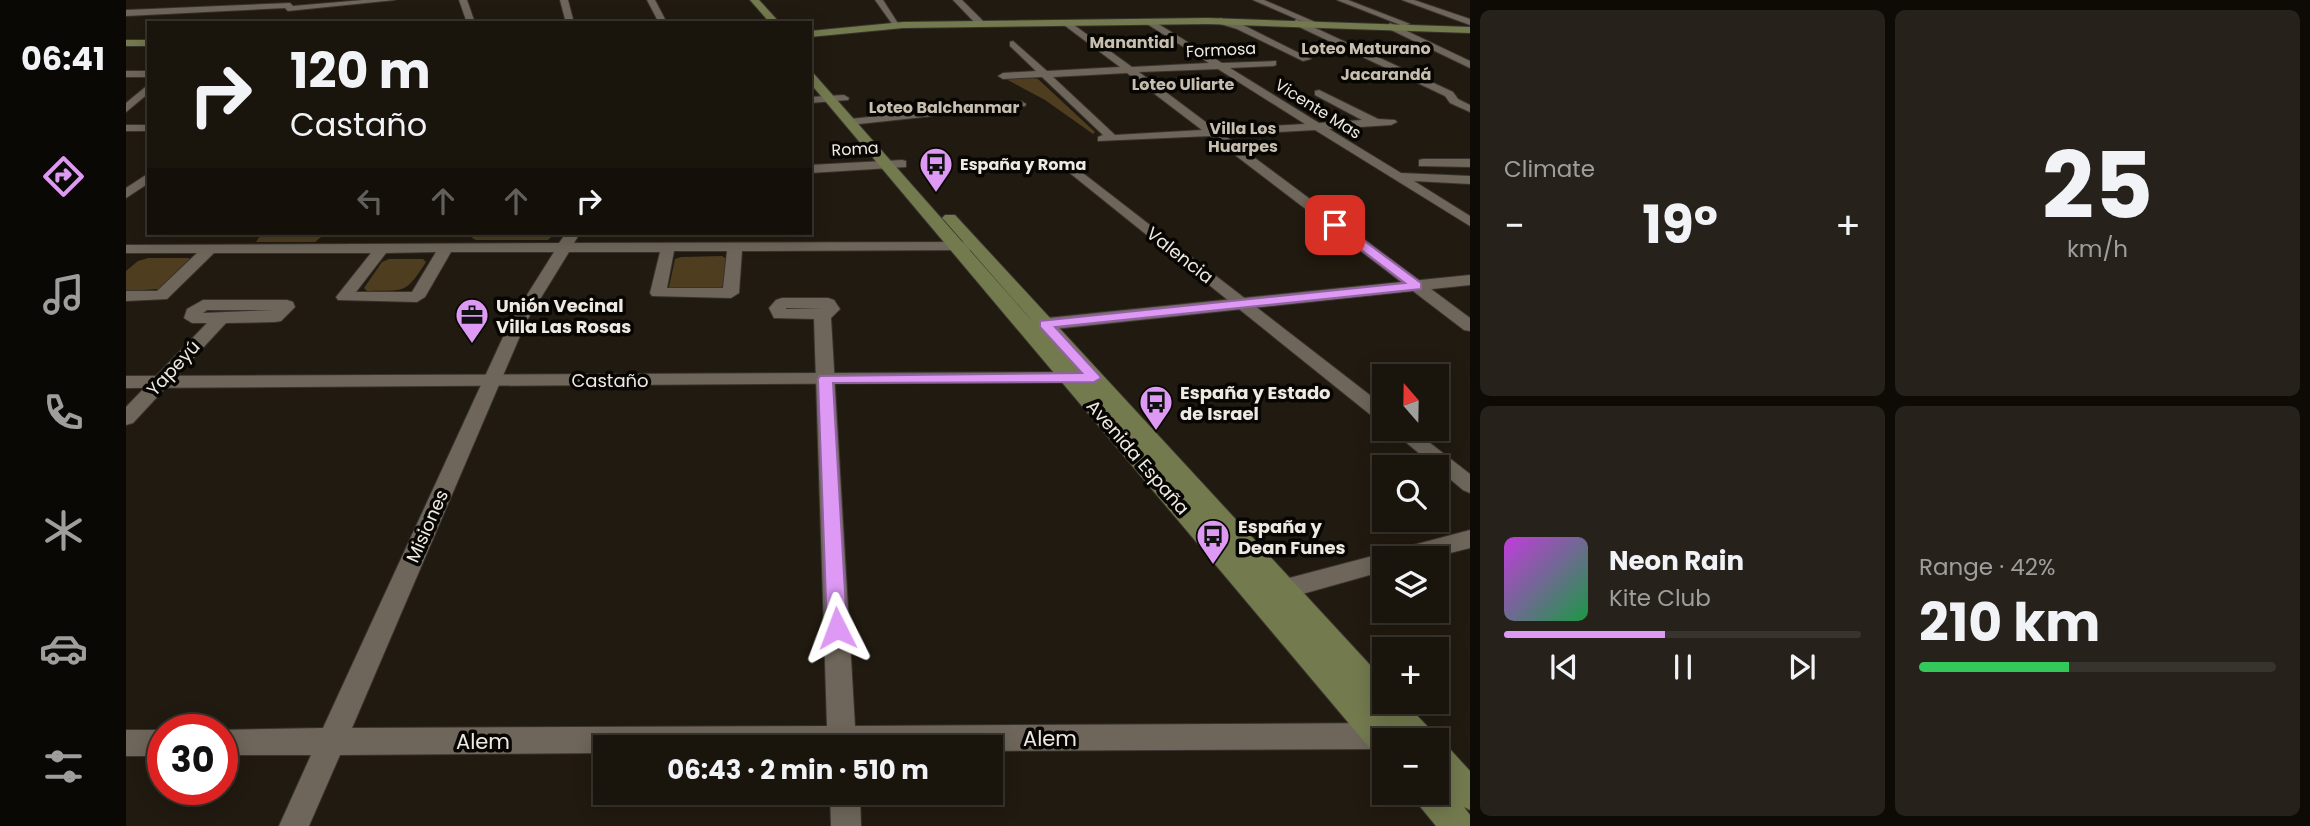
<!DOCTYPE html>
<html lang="en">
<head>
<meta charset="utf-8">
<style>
  :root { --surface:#19140c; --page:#26211a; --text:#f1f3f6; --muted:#9f9e9d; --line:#37332d; --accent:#dd99f4 }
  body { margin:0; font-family:Poppins,sans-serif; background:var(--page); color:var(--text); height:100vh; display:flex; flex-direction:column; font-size:26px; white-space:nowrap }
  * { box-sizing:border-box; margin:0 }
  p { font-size:23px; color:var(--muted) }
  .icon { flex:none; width:38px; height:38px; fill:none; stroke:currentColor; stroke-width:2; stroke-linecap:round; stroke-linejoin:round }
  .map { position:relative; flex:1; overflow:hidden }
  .panel { display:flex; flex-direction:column; gap:10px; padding:10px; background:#0e0b07; width:840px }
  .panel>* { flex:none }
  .banner { position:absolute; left:21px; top:21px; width:665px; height:214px; border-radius:0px; box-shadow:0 4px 18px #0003,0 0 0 2px var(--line); background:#19140c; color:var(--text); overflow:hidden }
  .needle { width:46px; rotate:340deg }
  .buttons { position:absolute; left:1246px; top:364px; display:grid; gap:14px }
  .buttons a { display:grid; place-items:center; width:77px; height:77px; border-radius:0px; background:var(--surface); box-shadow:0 4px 18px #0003,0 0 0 2px var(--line); font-size:35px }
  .speed { position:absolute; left:21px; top:714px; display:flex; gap:14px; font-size:35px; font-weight:700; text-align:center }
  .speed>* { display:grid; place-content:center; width:91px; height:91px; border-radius:50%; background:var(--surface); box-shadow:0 4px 18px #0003,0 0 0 2px var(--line); line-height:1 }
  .speed .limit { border:10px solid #d22; background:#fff; color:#111 }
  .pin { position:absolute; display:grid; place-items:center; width:60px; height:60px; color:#fff; margin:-30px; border-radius:14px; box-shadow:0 4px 10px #0006 }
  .me { position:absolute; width:77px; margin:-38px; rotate:357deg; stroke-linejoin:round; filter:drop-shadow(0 0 5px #0008) }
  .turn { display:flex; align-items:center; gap:24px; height:147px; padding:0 28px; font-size:32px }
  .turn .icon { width:91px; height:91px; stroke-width:2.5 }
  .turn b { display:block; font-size:49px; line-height:60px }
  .lanes { display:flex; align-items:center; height:66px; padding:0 28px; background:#0003; justify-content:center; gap:35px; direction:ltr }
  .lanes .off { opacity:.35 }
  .big { font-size:52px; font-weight:700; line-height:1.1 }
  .panel .widget { flex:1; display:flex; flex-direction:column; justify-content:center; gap:10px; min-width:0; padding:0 24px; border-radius:10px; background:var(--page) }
  .panel .dial { align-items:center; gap:0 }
  .dial b { font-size:91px; line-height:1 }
  .song { display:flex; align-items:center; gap:21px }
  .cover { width:84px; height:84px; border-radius:10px; background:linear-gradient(135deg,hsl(290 70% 55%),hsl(140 70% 35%)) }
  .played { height:7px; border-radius:4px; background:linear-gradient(90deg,var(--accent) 45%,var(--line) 45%) }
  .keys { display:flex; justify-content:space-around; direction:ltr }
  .heat { display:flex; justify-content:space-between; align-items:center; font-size:38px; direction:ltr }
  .charge { height:10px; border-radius:5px; background:linear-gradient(90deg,#34c759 42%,var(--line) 0) }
  .panel .tiles { flex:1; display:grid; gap:10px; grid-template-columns:repeat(2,1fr) }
  .trip { position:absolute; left:467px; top:735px; width:410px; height:70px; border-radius:0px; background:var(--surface); box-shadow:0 4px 18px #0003,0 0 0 2px var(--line); font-weight:700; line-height:70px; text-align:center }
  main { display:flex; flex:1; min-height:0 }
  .tabs { display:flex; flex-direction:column; width:126px; justify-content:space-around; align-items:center; background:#0a0805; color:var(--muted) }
  .tabs .icon { width:49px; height:49px }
  .tabs .current { color:var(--accent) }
  .tabs b { font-size:32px; color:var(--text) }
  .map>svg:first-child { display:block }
  .green { fill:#4f3d20 }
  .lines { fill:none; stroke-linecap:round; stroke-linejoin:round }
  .minor-casing { stroke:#38332e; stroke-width:2 }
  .tertiary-casing { stroke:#38332e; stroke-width:2 }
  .secondary-casing { stroke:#38332e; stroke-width:2 }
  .minor { fill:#6e665a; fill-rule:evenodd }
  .tertiary { fill:#6e665a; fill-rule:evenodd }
  .secondary { fill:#737a4e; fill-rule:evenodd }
  .route { fill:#dd99f4; stroke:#90639f; stroke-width:2 }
  .labels { text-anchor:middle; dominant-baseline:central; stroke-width:7; stroke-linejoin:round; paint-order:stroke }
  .far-neighbourhood-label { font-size:16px; font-weight:bold; fill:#c7beb0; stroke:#080603 }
  .far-street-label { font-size:16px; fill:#eeeae3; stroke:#080603 }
  .far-poi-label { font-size:16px; font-weight:bold; fill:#eeeae3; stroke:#080603; text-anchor:start }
  .street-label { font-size:18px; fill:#eeeae3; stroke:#080603 }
  .poi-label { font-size:18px; font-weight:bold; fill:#eeeae3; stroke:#080603; text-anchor:start }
  .near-street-label { font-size:21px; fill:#eeeae3; stroke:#080603 }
</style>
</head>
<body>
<main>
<nav class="tabs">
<b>06:41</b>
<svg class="icon current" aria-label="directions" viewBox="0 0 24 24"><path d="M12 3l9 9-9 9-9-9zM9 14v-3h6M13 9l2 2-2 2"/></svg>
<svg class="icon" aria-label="music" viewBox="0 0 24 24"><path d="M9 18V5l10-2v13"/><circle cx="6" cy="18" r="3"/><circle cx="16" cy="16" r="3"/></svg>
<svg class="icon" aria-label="phone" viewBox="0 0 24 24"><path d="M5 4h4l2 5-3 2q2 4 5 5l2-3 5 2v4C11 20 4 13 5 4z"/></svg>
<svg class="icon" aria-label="climate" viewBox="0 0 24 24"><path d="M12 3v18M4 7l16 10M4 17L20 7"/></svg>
<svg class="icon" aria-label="car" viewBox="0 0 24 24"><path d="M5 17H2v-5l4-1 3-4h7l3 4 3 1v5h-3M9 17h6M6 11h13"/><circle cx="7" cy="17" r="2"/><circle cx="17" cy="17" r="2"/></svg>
<svg class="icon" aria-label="filters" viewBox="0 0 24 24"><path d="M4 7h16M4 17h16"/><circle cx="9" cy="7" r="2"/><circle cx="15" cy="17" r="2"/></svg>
</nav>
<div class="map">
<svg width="1344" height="826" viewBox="0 0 1344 826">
  <rect width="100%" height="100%" fill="#211a10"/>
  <g class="green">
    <polygon points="907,78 912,79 969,132 967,134 919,100 880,79"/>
    <polygon points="136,233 200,233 189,242 130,242"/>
    <polygon points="350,233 430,233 422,240 350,240 346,238"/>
    <polygon points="596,256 601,259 598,287 592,290 548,290 543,287 549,259 555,257"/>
    <polygon points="22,258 63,258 65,261 34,289 0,291 0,271 12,261"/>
    <path d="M263,259H297L300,262C279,295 279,290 241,291L238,288L256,262Z"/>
  </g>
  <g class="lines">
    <defs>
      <g id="minor">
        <polygon points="237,0 269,0 162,11 159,8 0,16 0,10 164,3 167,6"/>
        <polygon points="333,0 341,0 349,23 341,23"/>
        <polygon points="434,0 442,0 448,23 440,23"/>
        <polygon points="521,0 529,0 541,23 533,23"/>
        <polygon points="749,0 757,0 775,28 769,28"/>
        <polygon points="827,0 836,0 858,22 858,26 852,26"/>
        <polygon points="1127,0 1138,0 1189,22 1182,24"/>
        <polygon points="1211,0 1222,0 1284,24 1277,26"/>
        <polygon points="1276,0 1288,0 1344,19 1344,25"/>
        <polygon points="1094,18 1117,25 1185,59 1177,61 1111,29 1091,23"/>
        <path d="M1024,19L1096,63L1150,61V65L1147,66L1104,68L1193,123L1236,120L1189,95V91L1193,90L1252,119L1269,120L1271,122L1265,125L1203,129L1275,173L1344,176V184L1288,181L1344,216V226L1189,130L1098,135L1344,318V331L1338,330L1084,136L972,141V137L977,135L916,77L877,79L872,76L877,73L910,71L884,46V42L887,41L921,71L994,67L938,25L941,20L1006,67L1083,63L1021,24ZM1092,69L1179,124L1089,129L1013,72ZM1001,73L1076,130L989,135L927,77Z"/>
        <polygon points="1170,19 1327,92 1332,99 1344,105 1344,112 1324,103 1319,96 1167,24"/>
        <polygon points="1264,23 1344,61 1344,68 1261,28"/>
        <rect x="0" y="71" width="23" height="6"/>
        <polygon points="23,84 23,93 0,112 0,103"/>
        <polygon points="718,95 723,98 722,100 684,103 684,97"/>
        <polygon points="895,101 900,104 899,106 724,125 718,122 724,119"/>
        <rect x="0" y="125" width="23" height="6"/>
        <polygon points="1297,159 1344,159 1344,167 1293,166 1293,160"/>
        <polygon points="776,160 780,161 780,167 684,173 684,165"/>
        <polygon points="949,167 1258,406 1258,422 1251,420 945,174 943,171"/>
        <polygon points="23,173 23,183 0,198 0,188"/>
        <path d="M440,233H454L448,243L845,242L852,246L845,250L616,251L613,293L605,298L526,296L524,293L534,252H443L400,322L226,728L701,726L688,319L648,318L643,308L650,300L656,298H702L708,300L714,309L705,318L729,726L1258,723L1268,727L1272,736L1270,740H1258V749L864,751V747H480V753L214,755L183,826H153L185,755H96V730H93L197,728L384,322L428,252H325L299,297L291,302L212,300L210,297L245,253H88L41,299L0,301V291H31L71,253H0V245L433,243ZM548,251H601L597,288H541ZM310,252L286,292H230L260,253ZM660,308H697L660,309Z"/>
        <path d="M77,300H161L167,302L169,307L155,321L149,322L100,323L7,423L0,425V407L81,323H66L58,318L61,309ZM81,310H147L77,313Z"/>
        <polygon points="1264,429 1286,429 1344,474 1344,493 1337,490"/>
        <polygon points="1344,530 1344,548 1304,558 1258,558 1258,571 1148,602 1139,599 1136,592 1139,585 1148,582 1258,553 1262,554 1272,549"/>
        <rect x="0" y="730" width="37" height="26"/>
        <polygon points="704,793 734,793 735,826 705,826"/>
      </g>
      <g id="tertiary">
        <polygon points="1344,275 1344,285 901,332 892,326 901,320"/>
        <polygon points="960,372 967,374 970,378 967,382 0,388 0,376"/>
      </g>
      <g id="secondary">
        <polygon points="624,0 633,0 654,23 644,23"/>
        <polygon points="1082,18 1344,27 1344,33 1082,24 777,28 684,37 684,31 777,22"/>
        <rect x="0" y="40" width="23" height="6"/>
        <polygon points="684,73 688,74 915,331 819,221 816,218 819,215 829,215 1258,680 1258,702 1278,702 1305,730 1309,740 1274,740 1271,737 1273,740 1258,740 1258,756 1247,752 684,83"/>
        <polygon points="1311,743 1322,747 1344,771 1344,810 1338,807 1344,815 1344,826 1310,826 1292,804 1287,793 1311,793"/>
      </g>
    </defs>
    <use href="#minor" class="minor-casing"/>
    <use href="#tertiary" class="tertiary-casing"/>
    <use href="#secondary" class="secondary-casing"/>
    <use href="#minor" class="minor"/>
    <use href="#tertiary" class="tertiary"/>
    <use href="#secondary" class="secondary"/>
  </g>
  <polygon class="route" points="1205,222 1213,222 1295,283 1295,289 929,327 973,375 975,378 968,382 707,383 721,628 718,635 711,637 704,635 701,628 692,379 694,376 956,373 914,327 914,321 1279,283 1205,227"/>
  <defs>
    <symbol id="bus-pin" viewBox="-11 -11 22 30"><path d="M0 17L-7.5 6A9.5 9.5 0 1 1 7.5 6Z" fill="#dd99f4" stroke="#080603"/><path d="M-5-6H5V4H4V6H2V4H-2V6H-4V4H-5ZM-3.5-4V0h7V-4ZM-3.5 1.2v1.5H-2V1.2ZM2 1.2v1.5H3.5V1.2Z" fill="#111"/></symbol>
    <symbol id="office-pin" viewBox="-11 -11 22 30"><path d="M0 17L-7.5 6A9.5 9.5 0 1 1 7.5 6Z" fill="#dd99f4" stroke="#080603"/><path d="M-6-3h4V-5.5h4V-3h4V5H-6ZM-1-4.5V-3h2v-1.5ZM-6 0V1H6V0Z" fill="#111"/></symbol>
  </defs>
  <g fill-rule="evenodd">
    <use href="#bus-pin" x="791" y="145" width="38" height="52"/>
    <use href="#office-pin" x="327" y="296" width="38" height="52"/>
    <use href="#bus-pin" x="1011" y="383" width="38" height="52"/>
    <use href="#bus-pin" x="1068" y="517" width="38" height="52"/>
  </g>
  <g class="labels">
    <g class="far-neighbourhood-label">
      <text x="1006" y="42">Manantial</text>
      <text x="1240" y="48">Loteo Maturano</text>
      <text x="1260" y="74">Jacarandá</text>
      <text x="1057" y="84">Loteo Uliarte</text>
      <text x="818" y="107">Loteo Balchanmar</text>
      <text x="1117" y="128">Villa Los<tspan x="1117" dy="18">Huarpes</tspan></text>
    </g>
    <g class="far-street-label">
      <text transform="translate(1095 50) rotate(-3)">Formosa</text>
      <text transform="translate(1192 109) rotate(32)">Vicente Mas</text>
      <text transform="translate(729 149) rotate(-3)">Roma</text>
    </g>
    <g class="far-poi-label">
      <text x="834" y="164">España y Roma</text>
    </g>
    <g class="street-label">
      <text transform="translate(1054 255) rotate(38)">Valencia</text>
      <text transform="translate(47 368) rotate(-47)">Yapeyú</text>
      <text x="484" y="380">Castaño</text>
      <text transform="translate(1012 457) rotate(49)">Avenida España</text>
      <text transform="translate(301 526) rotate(-66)">Misiones</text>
    </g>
    <g class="poi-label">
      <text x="370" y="305">Unión Vecinal<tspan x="370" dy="21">Villa Las Rosas</tspan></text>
      <text x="1054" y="392">España y Estado<tspan x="1054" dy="21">de Israel</tspan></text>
      <text x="1112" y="526">España y<tspan x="1112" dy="21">Dean Funes</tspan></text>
    </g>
    <g class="near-street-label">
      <text x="924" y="738">Alem</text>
      <text x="357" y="741">Alem</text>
    </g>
  </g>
</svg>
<div class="buttons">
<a><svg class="needle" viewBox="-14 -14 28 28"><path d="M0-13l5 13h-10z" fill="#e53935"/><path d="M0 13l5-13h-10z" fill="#9f9e9d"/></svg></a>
<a><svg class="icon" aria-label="search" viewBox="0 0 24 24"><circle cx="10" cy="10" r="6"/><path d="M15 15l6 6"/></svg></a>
<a><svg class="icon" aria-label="layers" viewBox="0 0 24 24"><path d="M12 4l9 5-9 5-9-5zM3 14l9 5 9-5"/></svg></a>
<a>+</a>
<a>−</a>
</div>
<div class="speed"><div class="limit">30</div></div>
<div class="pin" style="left:1209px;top:225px;background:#d93025"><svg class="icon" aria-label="arrive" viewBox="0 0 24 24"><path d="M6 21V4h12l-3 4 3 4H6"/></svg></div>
<svg class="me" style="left:711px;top:628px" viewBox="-20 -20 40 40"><path d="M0-17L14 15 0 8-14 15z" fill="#dd99f4" stroke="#fff" stroke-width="4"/></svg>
<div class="trip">06:43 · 2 min · 510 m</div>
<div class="banner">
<div class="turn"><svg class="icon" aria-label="right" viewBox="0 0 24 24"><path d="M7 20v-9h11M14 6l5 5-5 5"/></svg><div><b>120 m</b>Castaño</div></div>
<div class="lanes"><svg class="icon off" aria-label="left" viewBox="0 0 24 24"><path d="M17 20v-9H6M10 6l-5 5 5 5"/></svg><svg class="icon off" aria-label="ahead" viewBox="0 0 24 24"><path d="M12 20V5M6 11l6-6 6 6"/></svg><svg class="icon off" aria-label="ahead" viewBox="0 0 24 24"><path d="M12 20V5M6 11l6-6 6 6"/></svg><svg class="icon" aria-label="right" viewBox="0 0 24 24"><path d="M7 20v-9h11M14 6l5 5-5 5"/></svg></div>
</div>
</div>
<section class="panel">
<div class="tiles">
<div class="widget"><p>Climate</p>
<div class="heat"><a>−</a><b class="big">19°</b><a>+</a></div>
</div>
<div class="widget dial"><b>25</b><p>km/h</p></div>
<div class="widget">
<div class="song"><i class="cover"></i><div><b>Neon Rain</b><p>Kite Club</p></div></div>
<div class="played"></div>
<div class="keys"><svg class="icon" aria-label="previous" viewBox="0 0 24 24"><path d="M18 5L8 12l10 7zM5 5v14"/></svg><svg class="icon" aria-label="pause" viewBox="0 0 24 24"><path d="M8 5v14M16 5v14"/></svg><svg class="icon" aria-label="next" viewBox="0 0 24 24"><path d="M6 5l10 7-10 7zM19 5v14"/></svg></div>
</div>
<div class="widget"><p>Range · 42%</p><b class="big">210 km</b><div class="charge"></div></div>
</div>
</section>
</main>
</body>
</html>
